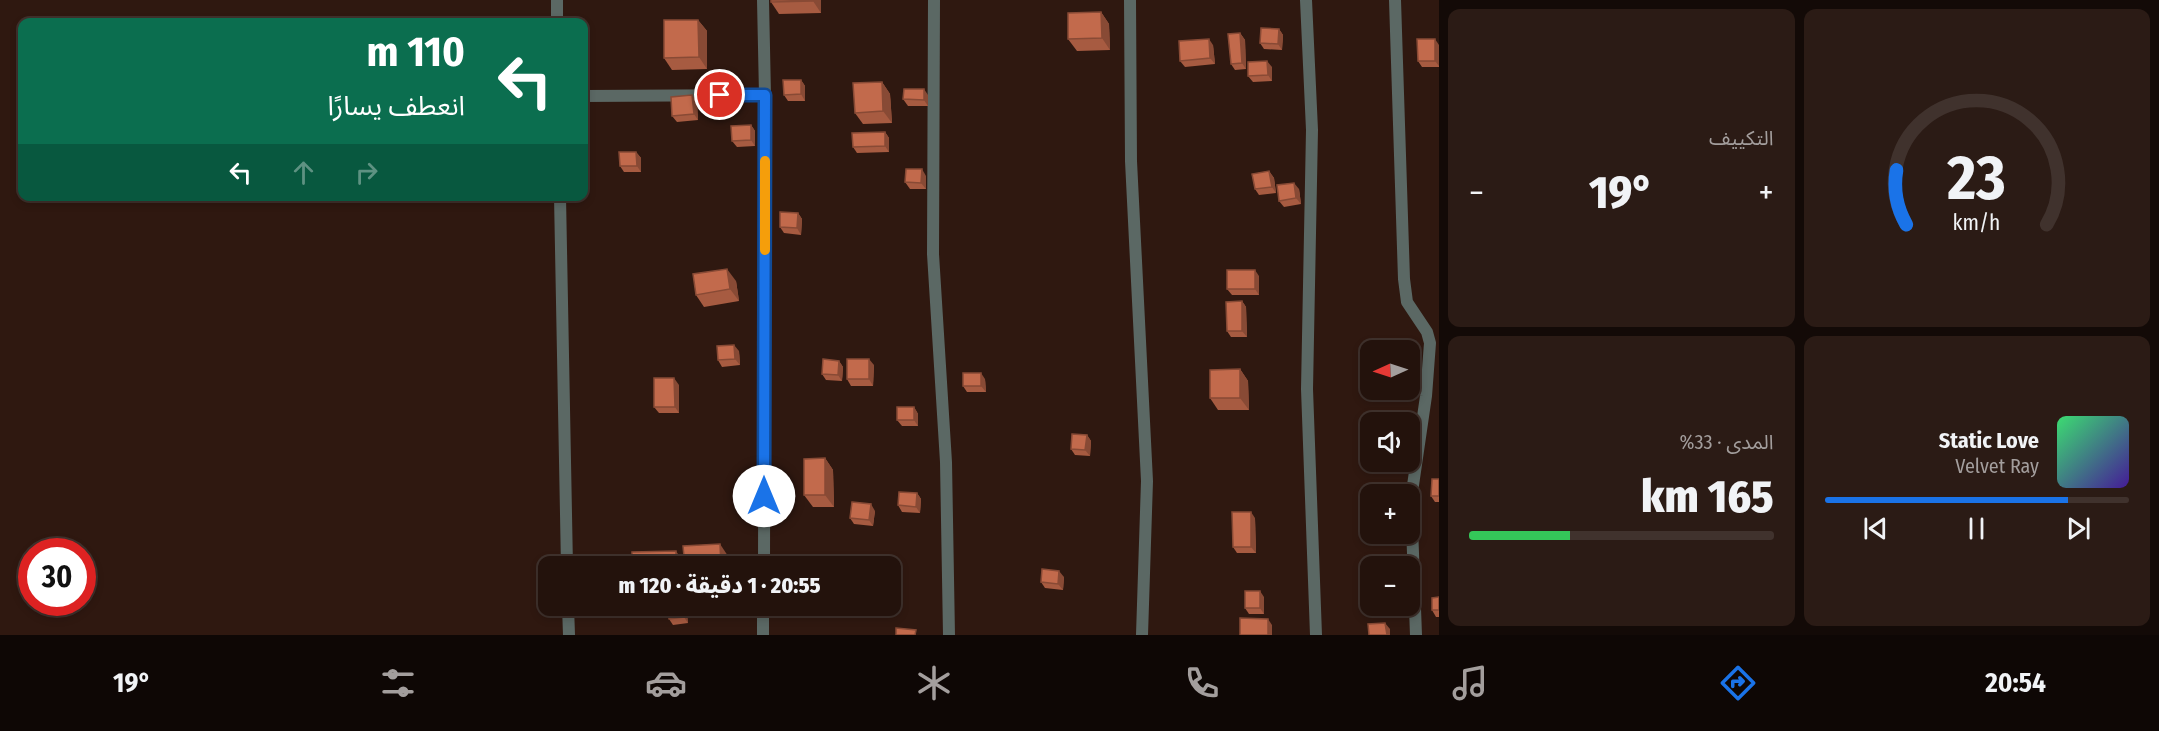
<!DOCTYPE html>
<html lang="ar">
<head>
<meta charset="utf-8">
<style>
  :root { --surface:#23120c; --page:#2b1b15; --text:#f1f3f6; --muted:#a39e9d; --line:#40322d; --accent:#1a73e8 }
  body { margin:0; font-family:"Fira Sans Condensed","Noto Sans Arabic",sans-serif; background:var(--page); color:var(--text); direction:rtl; height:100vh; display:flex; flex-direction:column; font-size:22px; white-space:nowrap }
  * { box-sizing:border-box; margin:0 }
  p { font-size:20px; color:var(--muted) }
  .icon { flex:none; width:33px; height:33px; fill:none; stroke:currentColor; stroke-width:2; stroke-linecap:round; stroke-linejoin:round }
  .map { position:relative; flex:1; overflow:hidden; direction:ltr }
  .details { display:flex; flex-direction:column; gap:9px; padding:9px; background:#130a07; width:720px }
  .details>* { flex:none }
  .top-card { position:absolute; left:18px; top:18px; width:570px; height:183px; border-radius:12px; box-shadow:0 3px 9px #0003,0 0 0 2px var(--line); direction:rtl; background:#0b6e4f; color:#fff; overflow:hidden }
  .needle { width:39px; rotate:267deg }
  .tools { position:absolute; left:1360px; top:340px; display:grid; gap:12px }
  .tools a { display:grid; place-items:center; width:60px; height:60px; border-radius:12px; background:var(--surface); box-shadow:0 3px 9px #0003,0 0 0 2px var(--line); font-size:30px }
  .speed { position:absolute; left:18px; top:538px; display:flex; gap:12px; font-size:30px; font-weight:700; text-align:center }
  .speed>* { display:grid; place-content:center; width:78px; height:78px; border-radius:50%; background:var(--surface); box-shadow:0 3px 9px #0003,0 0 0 2px var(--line); line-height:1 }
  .speed .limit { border:9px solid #d22; background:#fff; color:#111 }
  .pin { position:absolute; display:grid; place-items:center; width:51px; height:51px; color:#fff; margin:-26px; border:3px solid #fff; border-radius:50%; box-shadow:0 2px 6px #0007 }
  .me { position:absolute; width:66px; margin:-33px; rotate:0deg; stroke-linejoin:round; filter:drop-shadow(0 0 4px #0008) }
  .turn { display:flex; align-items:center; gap:21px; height:126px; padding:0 24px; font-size:27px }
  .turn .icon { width:78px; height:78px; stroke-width:2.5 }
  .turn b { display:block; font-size:42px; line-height:51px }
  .lanes { display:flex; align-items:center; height:57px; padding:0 24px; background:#0003; justify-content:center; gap:30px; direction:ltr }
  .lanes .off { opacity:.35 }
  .big { font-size:45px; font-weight:800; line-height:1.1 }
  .details .card { flex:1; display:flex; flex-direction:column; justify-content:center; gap:9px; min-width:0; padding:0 21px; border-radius:12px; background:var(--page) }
  .details .dial { align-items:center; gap:0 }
  .dial svg { height:156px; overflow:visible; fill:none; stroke:var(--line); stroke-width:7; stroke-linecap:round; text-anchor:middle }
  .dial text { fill:var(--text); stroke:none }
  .song { display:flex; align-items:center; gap:18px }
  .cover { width:72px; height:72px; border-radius:9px; background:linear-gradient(135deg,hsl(140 70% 55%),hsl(260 70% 35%)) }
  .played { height:6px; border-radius:3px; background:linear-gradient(90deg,var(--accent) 80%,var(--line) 80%) }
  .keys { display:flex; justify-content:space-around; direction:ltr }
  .heat { display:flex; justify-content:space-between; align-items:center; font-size:33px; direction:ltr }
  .charge { height:9px; border-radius:4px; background:linear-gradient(90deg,#34c759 33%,var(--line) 0) }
  .details .tiles { flex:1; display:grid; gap:9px; grid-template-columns:repeat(2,1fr) }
  .trip { position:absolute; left:538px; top:556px; width:363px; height:60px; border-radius:12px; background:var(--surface); box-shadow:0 3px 9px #0003,0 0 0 2px var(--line); font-weight:800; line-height:60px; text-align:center; direction:rtl }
  .menu { display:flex; height:96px; justify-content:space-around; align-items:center; background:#0e0705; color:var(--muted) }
  .menu .icon { width:42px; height:42px }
  .menu .current { color:var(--accent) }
  .menu b { font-size:27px; color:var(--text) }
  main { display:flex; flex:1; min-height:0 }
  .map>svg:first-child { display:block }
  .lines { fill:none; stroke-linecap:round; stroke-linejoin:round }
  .street { stroke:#5b6864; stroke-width:12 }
  .wall { fill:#a75b41 }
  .shaded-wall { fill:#884a35 }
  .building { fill:#c26a4c; stroke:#884a35; stroke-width:1.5 }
  .route-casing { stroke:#114b97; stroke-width:15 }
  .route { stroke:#1a73e8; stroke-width:10 }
  .slow { stroke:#f59e0b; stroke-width:10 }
</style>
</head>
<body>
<main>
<section class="details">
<div class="tiles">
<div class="card dial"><svg viewBox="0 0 100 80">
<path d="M14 69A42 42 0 1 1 86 69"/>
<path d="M14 69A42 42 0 0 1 9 41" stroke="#1a73e8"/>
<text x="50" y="56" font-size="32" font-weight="700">23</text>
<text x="50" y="72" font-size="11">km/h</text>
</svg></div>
<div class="card"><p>التكييف</p>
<div class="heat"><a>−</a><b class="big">19°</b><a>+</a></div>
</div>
<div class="card">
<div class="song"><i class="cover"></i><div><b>Static Love</b><p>Velvet Ray</p></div></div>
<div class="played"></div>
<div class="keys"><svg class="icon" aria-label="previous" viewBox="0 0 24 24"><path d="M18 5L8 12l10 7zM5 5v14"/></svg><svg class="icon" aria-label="pause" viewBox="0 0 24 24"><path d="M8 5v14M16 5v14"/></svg><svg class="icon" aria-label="next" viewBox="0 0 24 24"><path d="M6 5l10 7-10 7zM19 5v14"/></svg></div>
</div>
<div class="card"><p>المدى · 33%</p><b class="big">165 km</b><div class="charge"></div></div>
</div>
</section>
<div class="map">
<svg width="1439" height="635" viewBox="0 0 1439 635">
  <rect width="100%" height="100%" fill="#2f1810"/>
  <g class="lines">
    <g class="street">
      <polyline points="557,0 557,22"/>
      <polyline points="763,0 765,95 764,567"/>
      <polyline points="934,0 933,254 946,462 949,635"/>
      <polyline points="1130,0 1131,161 1147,481 1142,635"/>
      <polyline points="1306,0 1312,130 1307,389 1316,635"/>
      <polyline points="1395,0 1404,279 1407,302 1427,332 1430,343 1426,396 1411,499 1416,635"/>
      <polyline points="584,96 765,95"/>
      <polyline points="560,196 567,567"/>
      <polyline points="568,606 569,635"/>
      <polyline points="763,635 763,606"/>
    </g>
  </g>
  <g class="wall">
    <polygon points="821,0 821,13 779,14 771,2"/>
    <polygon points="1101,12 1109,24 1110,50 1077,51 1068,39"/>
    <polygon points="698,20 707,31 707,69 672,70 664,58"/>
    <polygon points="1279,29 1283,35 1282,50 1264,49 1260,43"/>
    <polygon points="1240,33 1245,40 1246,69 1235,70 1231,64"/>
    <polygon points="1213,45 1215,64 1185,67 1180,61"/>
    <polygon points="1439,45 1439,67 1422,67 1418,61"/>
    <polygon points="1272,67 1272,81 1253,82 1248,76"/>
    <polygon points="801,80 805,86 805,101 788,101 784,95"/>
    <polygon points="882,82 890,94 892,123 863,124 855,113"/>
    <polygon points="928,95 928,106 908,106 903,99"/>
    <polygon points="697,101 698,120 677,122 672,116"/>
    <polygon points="751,125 755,131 755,146 737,147 732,141"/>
    <polygon points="885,132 889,138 889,152 857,153 853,147"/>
    <polygon points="636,152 641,158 641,172 624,172 620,166"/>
    <polygon points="1269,171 1274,178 1276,193 1259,195 1255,189"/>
    <polygon points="926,176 926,189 910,189 905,182"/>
    <polygon points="1299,189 1301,204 1284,207 1279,201"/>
    <polygon points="798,213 802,219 801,235 784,233 780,227"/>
    <polygon points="1259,276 1259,295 1232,295 1227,289"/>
    <polygon points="736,281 739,301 704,307 696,295"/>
    <polygon points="1242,301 1246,307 1247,337 1231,337 1227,331"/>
    <polygon points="739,351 740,365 722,367 718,360"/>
    <polygon points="839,361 843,367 842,381 826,380 822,374"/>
    <polygon points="874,365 873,386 851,386 847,379"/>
    <polygon points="1240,369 1248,381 1249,410 1218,410 1210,398"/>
    <polygon points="985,379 986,392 967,392 963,386"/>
    <polygon points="679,385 679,413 659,413 654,407"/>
    <polygon points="914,407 918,414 918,426 902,426 897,420"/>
    <polygon points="1087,435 1091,441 1090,456 1075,455 1071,449"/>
    <polygon points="825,458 833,470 834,507 813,507 804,495"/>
    <polygon points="1439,479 1439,502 1435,502 1431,496"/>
    <polygon points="917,493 921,499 920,513 902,512 898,505"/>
    <polygon points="875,511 873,526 854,524 850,518"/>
    <polygon points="1255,518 1256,553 1237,553 1233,547"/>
    <polygon points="1064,577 1063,590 1045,588 1041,582"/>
    <polygon points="1264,597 1264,614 1249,614 1245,608"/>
    <polygon points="1439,597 1439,617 1436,617 1432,610"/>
    <polygon points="668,606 686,606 688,623 673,625 669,619"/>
  </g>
  <g class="shaded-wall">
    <polygon points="813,0 821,0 821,13 813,1"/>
    <polygon points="1101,12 1109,24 1110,50 1102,38"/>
    <polygon points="698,20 707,31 707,69 699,57"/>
    <polygon points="1279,29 1283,35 1282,50 1278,44"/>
    <polygon points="1240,33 1245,40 1246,69 1242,63"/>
    <polygon points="1209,39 1213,45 1215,64 1210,58"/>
    <polygon points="1435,39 1439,45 1439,66 1435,61"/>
    <polygon points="1267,61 1272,67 1272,81 1268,75"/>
    <polygon points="801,80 805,86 805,101 801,94"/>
    <polygon points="882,82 890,94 892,123 883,111"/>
    <polygon points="924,89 928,95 928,106 924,100"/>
    <polygon points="692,95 697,101 698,120 694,114"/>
    <polygon points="751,125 755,131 755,146 751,140"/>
    <polygon points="885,132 889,138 889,152 885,146"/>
    <polygon points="636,152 641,158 641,172 637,166"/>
    <polygon points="922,169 926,176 926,189 921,183"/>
    <polygon points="1269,171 1274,178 1276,193 1272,187"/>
    <polygon points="1294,183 1299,189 1301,204 1296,198"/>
    <polygon points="798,213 802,219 801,235 797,228"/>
    <polygon points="727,269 736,281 739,301 730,289"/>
    <polygon points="1255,270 1259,276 1259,295 1255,289"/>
    <polygon points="1242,301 1246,307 1247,337 1242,331"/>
    <polygon points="734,345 739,351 740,365 735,359"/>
    <polygon points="1400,345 1404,351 1400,351"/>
    <polygon points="869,359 874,365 873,386 869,379"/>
    <polygon points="839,361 843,367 842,381 838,375"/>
    <polygon points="1240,369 1248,381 1249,410 1240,398"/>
    <polygon points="981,373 985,379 986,392 981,386"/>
    <polygon points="674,378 679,385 679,413 675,407"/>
    <polygon points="914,407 918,414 918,426 914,420"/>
    <polygon points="1087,435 1091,441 1090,456 1085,450"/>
    <polygon points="825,458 833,470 834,507 825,495"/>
    <polygon points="917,493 921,499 920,513 916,507"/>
    <polygon points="871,504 875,511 873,526 869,520"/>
    <polygon points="1251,512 1255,518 1256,553 1251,547"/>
    <polygon points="720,544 728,556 729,567 721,567"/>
    <polygon points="676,551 684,563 684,567 676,567"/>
    <polygon points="1059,571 1064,577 1063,590 1058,584"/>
    <polygon points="1260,591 1264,597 1264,614 1260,608"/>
    <polygon points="682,606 686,606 688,623 684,617"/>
    <polygon points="1268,619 1272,625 1272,635 1268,635"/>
    <polygon points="1385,623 1390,629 1390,635 1387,635"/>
  </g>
  <g class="building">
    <polygon points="771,0 813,0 813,1 771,2"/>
    <polygon points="1101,12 1102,38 1068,39 1068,13"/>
    <polygon points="664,20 698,20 699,57 664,58"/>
    <polygon points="1261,28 1279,29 1278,44 1260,43"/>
    <polygon points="1240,33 1242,63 1231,64 1228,34"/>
    <polygon points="1209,39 1210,58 1180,61 1179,41"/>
    <polygon points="1417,39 1435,39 1435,61 1418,61"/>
    <polygon points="1267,61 1268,75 1248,76 1248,62"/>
    <polygon points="783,80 801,80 801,94 784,95"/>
    <polygon points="882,82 883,111 855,113 853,83"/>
    <polygon points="904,89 924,89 924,100 903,99"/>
    <polygon points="692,95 694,114 672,116 671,97"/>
    <polygon points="751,125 751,140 732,141 731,126"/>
    <polygon points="885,132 885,146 853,147 852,133"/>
    <polygon points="619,152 636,152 637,166 620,166"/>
    <polygon points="906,169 922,169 921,183 905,182"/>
    <polygon points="1269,171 1272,187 1255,189 1252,174"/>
    <polygon points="1294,183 1296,198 1279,201 1277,185"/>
    <polygon points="780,212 798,213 797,228 780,227"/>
    <polygon points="727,269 730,289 696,295 693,274"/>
    <rect x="1227" y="270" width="28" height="19"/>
    <polygon points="1242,301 1242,331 1227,331 1226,302"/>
    <polygon points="1378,344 1400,345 1400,351 1377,351"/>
    <polygon points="734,345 735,359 718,360 717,346"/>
    <polygon points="823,359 839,361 838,375 822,374"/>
    <rect x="847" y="359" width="22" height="20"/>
    <polygon points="1240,369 1240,398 1210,398 1210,370"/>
    <rect x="963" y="373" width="18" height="13"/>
    <polygon points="654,378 674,378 675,407 654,407"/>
    <rect x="897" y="407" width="17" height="13"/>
    <polygon points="1072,434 1087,435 1085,450 1071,449"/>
    <polygon points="825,458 825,495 804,495 804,459"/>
    <polygon points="1432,479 1439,479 1439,496 1431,496"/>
    <polygon points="899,492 917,493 916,507 898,505"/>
    <polygon points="852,502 871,504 869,520 850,518"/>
    <polygon points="1232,512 1251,512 1251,547 1233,547"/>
    <polygon points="720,544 721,567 685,567 683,546"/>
    <polygon points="676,551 676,567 632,567 632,552"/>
    <polygon points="1042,569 1059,571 1058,584 1041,582"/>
    <rect x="1245" y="591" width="15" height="17"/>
    <polygon points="1439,597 1439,610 1432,610 1432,598"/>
    <polygon points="668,606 682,606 684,617 669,619"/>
    <polygon points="1240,618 1268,619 1268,635 1240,635"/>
    <polygon points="1385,623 1387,635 1369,635 1368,624"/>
    <polygon points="896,628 916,630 915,635 896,635"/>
  </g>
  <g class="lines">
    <defs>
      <polyline id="route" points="720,95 765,95 764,496"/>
    </defs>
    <use href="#route" class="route-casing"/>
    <use href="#route" class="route"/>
    <polyline class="slow" points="765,250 765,161"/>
  </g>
</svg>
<div class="tools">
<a><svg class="needle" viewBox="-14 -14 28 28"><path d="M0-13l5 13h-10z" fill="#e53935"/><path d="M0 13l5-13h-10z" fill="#a39e9d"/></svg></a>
<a><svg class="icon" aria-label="sound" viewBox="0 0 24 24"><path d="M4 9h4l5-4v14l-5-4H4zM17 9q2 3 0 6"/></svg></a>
<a>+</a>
<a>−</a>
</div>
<div class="speed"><div class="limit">30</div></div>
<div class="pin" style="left:720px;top:95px;background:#d93025"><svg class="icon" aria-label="arrive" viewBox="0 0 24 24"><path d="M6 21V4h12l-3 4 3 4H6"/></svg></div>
<svg class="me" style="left:764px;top:496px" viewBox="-20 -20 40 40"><circle r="19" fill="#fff"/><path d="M0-13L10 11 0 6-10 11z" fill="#1a73e8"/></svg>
<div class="trip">20:55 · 1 دقيقة · 120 m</div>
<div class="top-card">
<div class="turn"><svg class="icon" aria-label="left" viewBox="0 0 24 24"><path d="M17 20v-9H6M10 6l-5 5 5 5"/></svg><div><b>110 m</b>انعطف يسارًا</div></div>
<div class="lanes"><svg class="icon" aria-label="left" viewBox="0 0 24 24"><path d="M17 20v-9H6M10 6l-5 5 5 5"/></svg><svg class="icon off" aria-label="ahead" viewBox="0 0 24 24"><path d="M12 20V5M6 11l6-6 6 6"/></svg><svg class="icon off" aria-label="right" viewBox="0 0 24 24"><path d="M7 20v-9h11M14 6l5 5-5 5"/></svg></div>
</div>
</div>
</main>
<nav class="menu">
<b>20:54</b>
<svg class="icon current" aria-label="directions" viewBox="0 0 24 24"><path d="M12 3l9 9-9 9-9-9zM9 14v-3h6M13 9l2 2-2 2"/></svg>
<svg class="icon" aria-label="music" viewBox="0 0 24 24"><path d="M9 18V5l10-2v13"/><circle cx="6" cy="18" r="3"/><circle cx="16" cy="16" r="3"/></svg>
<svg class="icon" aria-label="phone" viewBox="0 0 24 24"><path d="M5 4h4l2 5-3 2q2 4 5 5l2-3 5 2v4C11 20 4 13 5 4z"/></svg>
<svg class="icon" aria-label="climate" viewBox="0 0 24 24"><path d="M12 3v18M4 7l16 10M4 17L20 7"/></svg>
<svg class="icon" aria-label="car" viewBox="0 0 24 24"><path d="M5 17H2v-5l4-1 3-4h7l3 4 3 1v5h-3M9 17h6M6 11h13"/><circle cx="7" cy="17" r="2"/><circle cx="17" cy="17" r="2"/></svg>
<svg class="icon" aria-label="filters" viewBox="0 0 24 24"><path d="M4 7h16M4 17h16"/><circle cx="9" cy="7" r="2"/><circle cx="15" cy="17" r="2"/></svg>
<b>19°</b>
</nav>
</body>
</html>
